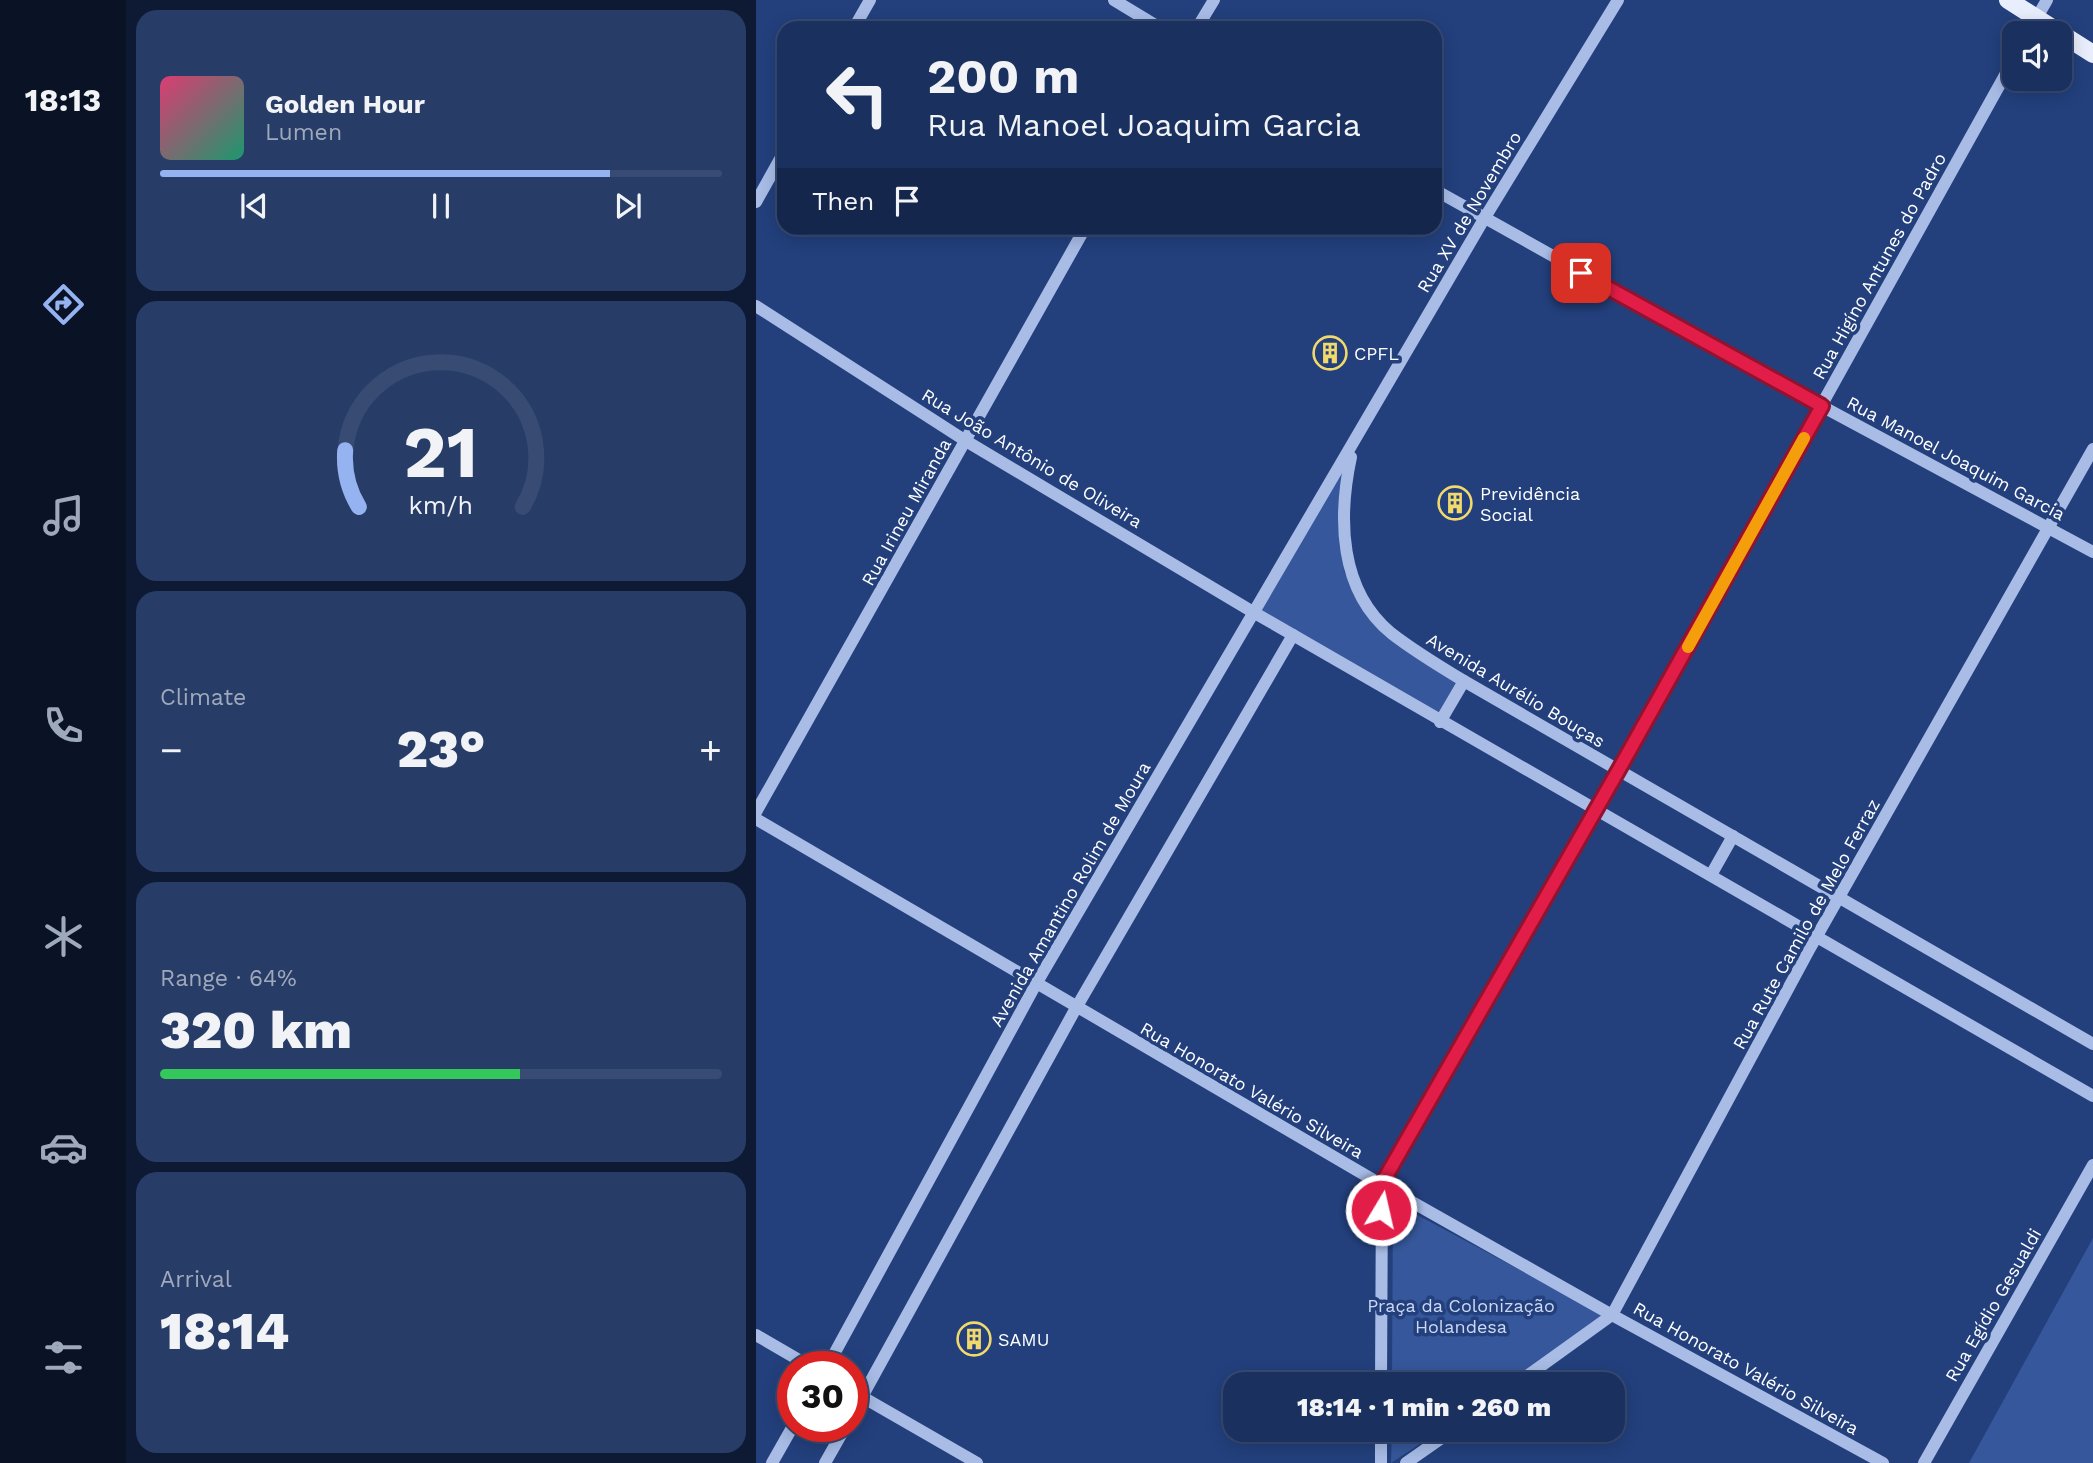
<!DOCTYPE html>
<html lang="en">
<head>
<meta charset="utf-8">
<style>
  :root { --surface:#1a305e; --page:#273c67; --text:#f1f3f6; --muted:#9fa9bc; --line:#384b73; --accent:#95b2f1 }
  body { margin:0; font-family:"Work Sans",sans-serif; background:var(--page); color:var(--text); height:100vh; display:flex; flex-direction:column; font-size:26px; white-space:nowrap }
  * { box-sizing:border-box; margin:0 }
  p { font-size:23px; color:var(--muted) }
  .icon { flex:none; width:38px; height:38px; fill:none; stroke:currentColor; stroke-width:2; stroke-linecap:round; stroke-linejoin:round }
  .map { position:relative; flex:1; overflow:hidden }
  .sheet { display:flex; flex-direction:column; gap:10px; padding:10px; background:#0e1a34; width:630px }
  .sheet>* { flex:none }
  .hud { position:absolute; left:21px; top:21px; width:665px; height:214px; border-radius:21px; box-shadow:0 4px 18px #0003,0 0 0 2px var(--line); background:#1a305e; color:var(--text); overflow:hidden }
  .buttons { position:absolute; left:1246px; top:21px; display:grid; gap:14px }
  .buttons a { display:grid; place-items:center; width:70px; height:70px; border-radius:14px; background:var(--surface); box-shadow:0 4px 18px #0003,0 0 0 2px var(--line); font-size:35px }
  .speed { position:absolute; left:21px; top:1351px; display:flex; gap:14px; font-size:35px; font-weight:700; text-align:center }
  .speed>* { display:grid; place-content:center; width:91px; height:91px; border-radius:50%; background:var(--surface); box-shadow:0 4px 18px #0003,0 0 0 2px var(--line); line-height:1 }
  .speed .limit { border:10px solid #d22; background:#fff; color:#111 }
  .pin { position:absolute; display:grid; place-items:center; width:60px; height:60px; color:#fff; margin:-30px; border-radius:14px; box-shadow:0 4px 10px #0006 }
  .me { position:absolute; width:77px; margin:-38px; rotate:9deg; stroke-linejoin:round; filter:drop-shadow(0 0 5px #0008) }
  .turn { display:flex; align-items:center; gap:24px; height:147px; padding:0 35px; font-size:32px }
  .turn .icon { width:91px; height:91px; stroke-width:2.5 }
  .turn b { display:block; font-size:49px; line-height:60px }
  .then { display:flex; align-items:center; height:66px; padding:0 35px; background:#0003; gap:14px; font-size:26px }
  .big { font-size:52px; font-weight:800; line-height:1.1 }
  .sheet .tile { flex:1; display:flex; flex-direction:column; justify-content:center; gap:10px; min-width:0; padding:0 24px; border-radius:21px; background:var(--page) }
  .sheet .dial { align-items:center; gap:0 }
  .dial svg { height:182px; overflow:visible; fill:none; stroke:var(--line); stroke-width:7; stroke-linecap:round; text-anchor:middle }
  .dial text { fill:var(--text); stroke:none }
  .song { display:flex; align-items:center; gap:21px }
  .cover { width:84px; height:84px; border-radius:10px; background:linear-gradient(135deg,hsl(340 70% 55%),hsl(160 70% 35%)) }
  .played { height:7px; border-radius:4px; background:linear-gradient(90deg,var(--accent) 80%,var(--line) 80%) }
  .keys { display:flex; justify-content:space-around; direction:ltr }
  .heat { display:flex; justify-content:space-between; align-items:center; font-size:38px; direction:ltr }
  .charge { height:10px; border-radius:5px; background:linear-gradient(90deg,#34c759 64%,var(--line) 0) }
  .trip { position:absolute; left:467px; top:1372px; width:402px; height:70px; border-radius:21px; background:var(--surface); box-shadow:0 4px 18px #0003,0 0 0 2px var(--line); font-weight:800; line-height:70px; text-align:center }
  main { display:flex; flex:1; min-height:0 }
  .tabs { display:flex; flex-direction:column; width:126px; justify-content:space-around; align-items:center; background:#0a1326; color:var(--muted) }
  .tabs .icon { width:49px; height:49px }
  .tabs .on { color:var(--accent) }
  .tabs b { font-size:32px; color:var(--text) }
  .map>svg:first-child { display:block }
  .green { fill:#36579b }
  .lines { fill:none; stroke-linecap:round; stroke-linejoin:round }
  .minor { stroke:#a8bce6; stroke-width:12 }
  .major { stroke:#e9eefd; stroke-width:18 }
  .route-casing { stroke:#92132f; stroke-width:18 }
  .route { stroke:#e11d48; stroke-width:12 }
  .slow { stroke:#f59e0b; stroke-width:12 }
  .labels { text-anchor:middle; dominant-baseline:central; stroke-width:7; stroke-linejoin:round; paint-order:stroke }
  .street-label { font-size:18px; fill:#fff; stroke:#23407d }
  .poi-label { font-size:18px; fill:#fff; stroke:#23407d; text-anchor:start }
  .park-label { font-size:18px; fill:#cbd9f5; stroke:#23407d }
</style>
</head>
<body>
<main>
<nav class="tabs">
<b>18:13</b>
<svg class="icon on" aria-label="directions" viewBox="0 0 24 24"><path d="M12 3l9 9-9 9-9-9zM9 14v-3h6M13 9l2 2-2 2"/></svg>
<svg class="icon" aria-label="music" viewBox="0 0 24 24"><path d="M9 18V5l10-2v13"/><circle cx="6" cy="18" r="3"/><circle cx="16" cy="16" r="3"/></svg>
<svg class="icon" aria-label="phone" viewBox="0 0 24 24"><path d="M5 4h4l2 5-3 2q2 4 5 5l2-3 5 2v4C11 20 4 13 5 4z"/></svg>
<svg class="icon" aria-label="climate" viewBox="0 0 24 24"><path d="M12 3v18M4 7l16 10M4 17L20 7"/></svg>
<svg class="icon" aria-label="car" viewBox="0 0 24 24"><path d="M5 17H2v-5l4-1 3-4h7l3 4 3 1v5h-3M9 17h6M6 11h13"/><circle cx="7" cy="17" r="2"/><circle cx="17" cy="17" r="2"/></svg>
<svg class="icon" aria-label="filters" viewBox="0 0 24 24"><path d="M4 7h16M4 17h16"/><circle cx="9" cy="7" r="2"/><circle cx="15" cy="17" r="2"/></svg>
</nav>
<section class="sheet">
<div class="tile">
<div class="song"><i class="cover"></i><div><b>Golden Hour</b><p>Lumen</p></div></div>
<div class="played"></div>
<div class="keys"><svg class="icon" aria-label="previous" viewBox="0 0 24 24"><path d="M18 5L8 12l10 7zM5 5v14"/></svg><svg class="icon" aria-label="pause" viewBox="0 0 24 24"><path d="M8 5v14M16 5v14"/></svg><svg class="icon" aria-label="next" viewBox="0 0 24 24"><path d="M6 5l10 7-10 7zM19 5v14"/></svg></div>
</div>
<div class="tile dial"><svg viewBox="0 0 100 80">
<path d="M14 69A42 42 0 1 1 86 69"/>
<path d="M14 69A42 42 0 0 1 8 44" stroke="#95b2f1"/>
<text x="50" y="56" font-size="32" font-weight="700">21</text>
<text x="50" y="72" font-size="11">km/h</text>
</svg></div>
<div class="tile"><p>Climate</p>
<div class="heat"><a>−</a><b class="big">23°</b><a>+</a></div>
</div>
<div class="tile"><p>Range · 64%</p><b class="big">320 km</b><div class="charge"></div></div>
<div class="tile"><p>Arrival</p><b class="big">18:14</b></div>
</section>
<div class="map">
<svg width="1337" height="1463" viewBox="0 0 1337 1463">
  <rect width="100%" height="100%" fill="#23407d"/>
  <g class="green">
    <polygon points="588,468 583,515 588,571 606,607 702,682 682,715 503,610"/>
    <polygon points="637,1202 850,1316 751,1384 636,1384"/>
    <polygon points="1337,1238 1337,1463 1213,1463"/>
    <polygon points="636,1430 685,1430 635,1463"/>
  </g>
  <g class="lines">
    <g class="minor">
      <polyline points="358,0 404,28"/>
      <polyline points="98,28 114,0"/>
      <polyline points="441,28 458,0"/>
      <polyline points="1272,33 1291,0"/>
      <polyline points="679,190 1045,395 1337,552"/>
      <polyline points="0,202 28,152"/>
      <polyline points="0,306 210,441 497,612 1337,1096"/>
      <path d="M595,457C582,518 583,590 635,633C658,651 683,666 708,681L1337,1044"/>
      <polyline points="684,722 708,681"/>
      <polyline points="0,812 329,228"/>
      <polyline points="0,819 626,1185 856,1315 1127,1463"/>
      <polyline points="955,875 977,836"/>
      <polyline points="0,1335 55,1367"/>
      <polyline points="71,1367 280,984 728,219 862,0"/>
      <polyline points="625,1384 626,1185 862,771 1258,59"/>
      <polyline points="760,1384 856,1315 1053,950 1337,449"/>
      <polyline points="96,1391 221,1463"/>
      <polyline points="96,1415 320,1008 537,635"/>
      <polyline points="16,1463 37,1426"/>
      <polyline points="69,1463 90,1426"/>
      <polyline points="625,1463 625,1430"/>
      <polyline points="650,1463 697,1430"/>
      <polyline points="1168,1463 1337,1165"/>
    </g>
    <polyline class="major" points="1252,0 1337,54"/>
  </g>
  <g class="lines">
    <defs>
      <polyline id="route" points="625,1210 625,1185 862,771 1066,406 825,273"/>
    </defs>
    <use href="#route" class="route-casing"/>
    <use href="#route" class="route"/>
    <polyline class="slow" points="932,647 1048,438"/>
  </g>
  <defs>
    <symbol id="building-ring" viewBox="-11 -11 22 22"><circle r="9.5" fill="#23407d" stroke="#f1da6b" stroke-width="1.5"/><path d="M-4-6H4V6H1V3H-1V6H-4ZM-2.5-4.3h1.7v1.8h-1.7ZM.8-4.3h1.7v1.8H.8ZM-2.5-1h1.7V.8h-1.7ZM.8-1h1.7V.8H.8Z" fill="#f1da6b"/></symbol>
  </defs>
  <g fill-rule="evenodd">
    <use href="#building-ring" x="555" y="334" width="38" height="38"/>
    <use href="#building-ring" x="680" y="484" width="38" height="38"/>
    <use href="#building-ring" x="199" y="1320" width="38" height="38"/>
  </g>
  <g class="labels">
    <g class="street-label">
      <text transform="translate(713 212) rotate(-59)">Rua XV de Novembro</text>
      <text transform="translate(1123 266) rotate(-61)">Rua Higíno Antunes do Padro</text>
      <text transform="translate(276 458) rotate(31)">Rua João Antônio de Oliveira</text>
      <text transform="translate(1200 458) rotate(28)">Rua Manoel Joaquim Garcia</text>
      <text transform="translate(150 512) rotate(-61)">Rua Irineu Miranda</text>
      <text transform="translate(760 690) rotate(31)">Avenida Aurélio Bouças</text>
      <text transform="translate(314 894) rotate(-60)">Avenida Amantino Rolim de Moura</text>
      <text transform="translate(1050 924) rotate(-61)">Rua Rute Camilo de Melo Ferraz</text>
      <text transform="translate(496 1090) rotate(30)">Rua Honorato Valério Silveira</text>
      <text transform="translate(1237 1305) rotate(-60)">Rua Egídio Gesualdi</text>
      <text transform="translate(990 1368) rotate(29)">Rua Honorato Valério Silveira</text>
    </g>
    <g class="poi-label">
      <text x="598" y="353">CPFL</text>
      <text x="724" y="493">Previdência<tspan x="724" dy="21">Social</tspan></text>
      <text x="242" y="1339">SAMU</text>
    </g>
    <g class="park-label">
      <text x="705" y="1305">Praça da Colonização<tspan x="705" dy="21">Holandesa</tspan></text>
    </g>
  </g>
</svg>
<div class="buttons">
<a><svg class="icon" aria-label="sound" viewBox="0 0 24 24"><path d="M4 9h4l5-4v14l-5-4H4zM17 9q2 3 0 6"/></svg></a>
</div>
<div class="speed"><div class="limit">30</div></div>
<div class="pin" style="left:825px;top:273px;background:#d93025"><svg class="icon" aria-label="arrive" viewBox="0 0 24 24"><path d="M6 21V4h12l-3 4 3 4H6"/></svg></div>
<svg class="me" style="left:625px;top:1210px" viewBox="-20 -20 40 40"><circle r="17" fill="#e11d48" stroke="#fff" stroke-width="3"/><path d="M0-11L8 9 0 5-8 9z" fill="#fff"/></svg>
<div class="trip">18:14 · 1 min · 260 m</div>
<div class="hud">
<div class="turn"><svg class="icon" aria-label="left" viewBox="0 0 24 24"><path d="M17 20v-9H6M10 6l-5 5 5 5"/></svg><div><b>200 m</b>Rua Manoel Joaquim Garcia</div></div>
<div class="then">Then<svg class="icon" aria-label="arrive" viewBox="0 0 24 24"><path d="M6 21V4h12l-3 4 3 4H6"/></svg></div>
</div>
</div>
</main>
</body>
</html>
